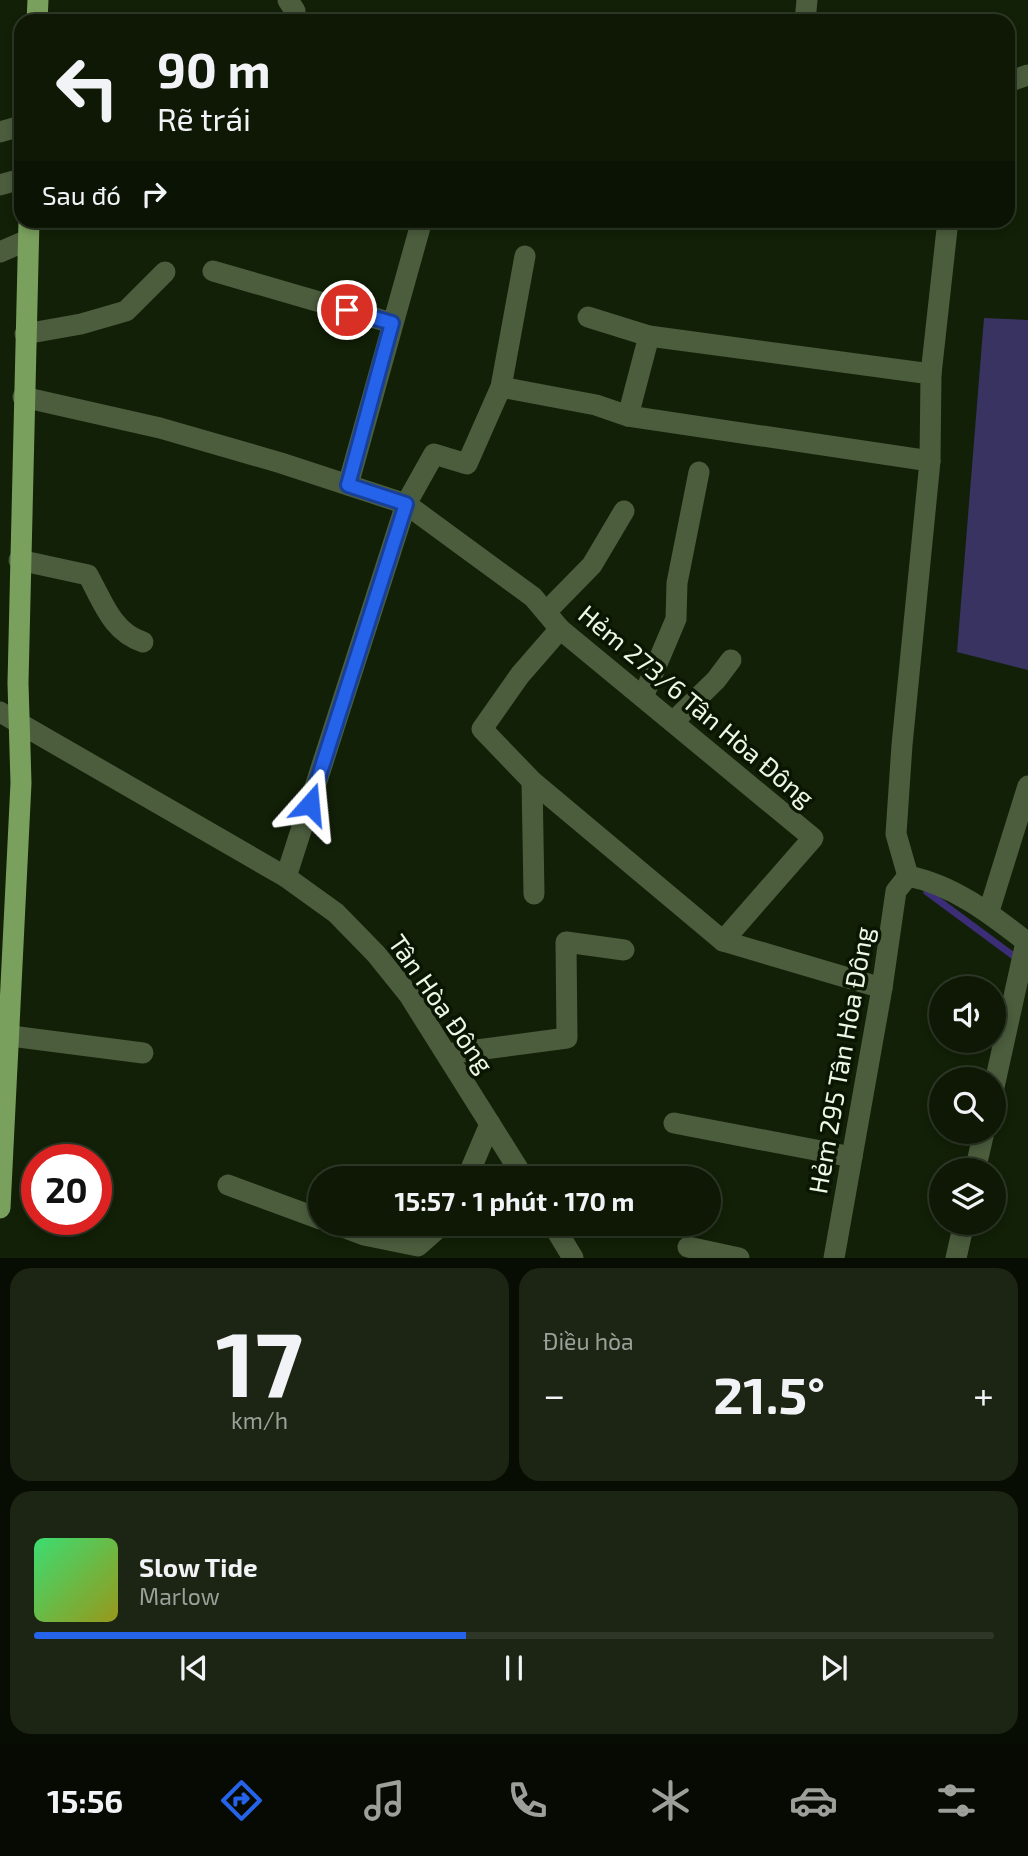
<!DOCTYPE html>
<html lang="vi">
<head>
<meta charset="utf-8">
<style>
  :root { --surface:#0e1805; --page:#1c2513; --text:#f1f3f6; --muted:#9ba09a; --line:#2e3727; --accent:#2563eb }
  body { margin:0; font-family:"Exo 2",sans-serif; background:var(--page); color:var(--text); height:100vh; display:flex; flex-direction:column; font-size:26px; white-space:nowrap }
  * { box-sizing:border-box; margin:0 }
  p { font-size:23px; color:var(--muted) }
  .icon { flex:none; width:38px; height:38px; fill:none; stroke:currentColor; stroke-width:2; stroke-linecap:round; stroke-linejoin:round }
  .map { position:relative; height:1258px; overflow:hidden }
  .panel { display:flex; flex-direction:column; gap:10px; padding:10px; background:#080d03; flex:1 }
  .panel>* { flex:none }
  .guide { position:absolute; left:14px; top:14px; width:1001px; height:214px; border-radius:21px; box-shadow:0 4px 10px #0003,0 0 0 2px var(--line); background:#0e1805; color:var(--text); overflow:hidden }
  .controls { position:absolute; left:929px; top:976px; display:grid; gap:14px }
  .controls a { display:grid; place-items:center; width:77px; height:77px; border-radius:50%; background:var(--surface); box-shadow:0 4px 10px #0003,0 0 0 2px var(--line); font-size:35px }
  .speed { position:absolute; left:21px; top:1144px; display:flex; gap:14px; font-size:35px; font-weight:700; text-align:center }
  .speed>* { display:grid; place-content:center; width:91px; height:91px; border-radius:50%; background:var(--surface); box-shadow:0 4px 10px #0003,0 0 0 2px var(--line); line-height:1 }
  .speed .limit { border:10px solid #d22; background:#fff; color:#111 }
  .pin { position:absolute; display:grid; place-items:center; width:60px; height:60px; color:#fff; margin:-30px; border:4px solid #fff; border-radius:50%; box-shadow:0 2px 7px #0007 }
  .me { position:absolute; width:77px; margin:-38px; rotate:18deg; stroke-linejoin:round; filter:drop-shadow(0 0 5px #0008) }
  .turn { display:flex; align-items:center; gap:24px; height:147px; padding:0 28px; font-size:32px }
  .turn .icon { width:91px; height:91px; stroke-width:2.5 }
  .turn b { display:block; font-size:49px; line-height:60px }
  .then { display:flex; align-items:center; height:66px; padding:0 28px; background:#0003; gap:14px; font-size:26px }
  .big { font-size:52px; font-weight:700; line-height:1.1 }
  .panel .widget { flex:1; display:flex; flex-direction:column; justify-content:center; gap:10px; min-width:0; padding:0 24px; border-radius:21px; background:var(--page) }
  .panel .dial { align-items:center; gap:0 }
  .dial b { font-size:91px; line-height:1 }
  .song { display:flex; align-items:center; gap:21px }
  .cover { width:84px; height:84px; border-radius:10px; background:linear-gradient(135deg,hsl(140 70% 55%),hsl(60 70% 35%)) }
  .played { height:7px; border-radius:4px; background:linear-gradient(90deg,var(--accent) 45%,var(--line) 45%) }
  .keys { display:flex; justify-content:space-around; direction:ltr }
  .heat { display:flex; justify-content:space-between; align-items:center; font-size:38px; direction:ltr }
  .panel .tiles { flex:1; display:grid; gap:10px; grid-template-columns:1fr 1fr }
  .widget:last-child { grid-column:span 2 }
  .trip { position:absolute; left:308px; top:1166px; width:413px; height:70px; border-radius:35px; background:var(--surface); box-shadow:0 4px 10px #0003,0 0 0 2px var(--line); font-weight:700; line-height:70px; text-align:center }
  .tab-bar { display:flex; height:112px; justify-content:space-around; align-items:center; background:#060a02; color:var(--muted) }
  .tab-bar .icon { width:49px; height:49px }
  .tab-bar .current { color:var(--accent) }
  .tab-bar b { font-size:32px; color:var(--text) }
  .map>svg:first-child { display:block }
  .green { fill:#393362 }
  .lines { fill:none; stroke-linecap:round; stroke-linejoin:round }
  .stream { stroke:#3c2d77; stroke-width:7 }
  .minor { stroke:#4b5d3d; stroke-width:21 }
  .major { stroke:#7aa05d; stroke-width:21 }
  .route-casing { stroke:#184099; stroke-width:18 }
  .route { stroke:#2563eb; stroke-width:12 }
  .labels { text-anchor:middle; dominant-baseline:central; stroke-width:7; stroke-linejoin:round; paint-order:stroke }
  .street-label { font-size:26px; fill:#edf7e6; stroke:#0a1601 }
</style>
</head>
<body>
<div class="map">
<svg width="1028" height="1258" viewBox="0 0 1028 1258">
  <rect width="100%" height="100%" fill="#122007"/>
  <polygon class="green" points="984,318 1028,320 1028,670 957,652"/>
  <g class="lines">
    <polyline class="stream" points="927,892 1019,960"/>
    <g class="minor">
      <polyline points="288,0 295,11"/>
      <polyline points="805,21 807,0"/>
      <polyline points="1008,82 1028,75"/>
      <polyline points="0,132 21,126"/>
      <polyline points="0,185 21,179"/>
      <polyline points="0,252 28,240"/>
      <polyline points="213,271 392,323"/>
      <polyline points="588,317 649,336 931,374"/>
      <polyline points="25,334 81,324 126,311 165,272"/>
      <polyline points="501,387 596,405 628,416 930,461"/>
      <polyline points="23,397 160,428 281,463 406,504 533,597 560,629 813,838 723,941"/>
      <polyline points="628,416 649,336"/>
      <polyline points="348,485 422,220"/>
      <path d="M19,560L88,575C103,602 112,632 143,642"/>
      <polyline points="547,611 592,565 624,511"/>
      <polyline points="560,629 520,675 482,729 532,781 723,941 882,988"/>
      <polyline points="643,697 676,619 677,583 699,472"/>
      <polyline points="0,712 286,877 336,913 376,954 409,995 524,1178"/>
      <polyline points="673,722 716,680 731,660"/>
      <polyline points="532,781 534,894"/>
      <polyline points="908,876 896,834 902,745 930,461 931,374 948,220"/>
      <path d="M908,876C954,885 992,915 1028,943"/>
      <polyline points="286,877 406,504 434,454 467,464 501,387 525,256"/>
      <polyline points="989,911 1028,786"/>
      <polyline points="11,1036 143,1053"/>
      <polyline points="447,1054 567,1038 566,942 624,950"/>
      <polyline points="994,1087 1026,942"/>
      <polyline points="674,1123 852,1157"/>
      <polyline points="975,1171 984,1132"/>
      <polyline points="467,1178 490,1124"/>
      <polyline points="228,1185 320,1219"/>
      <polyline points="332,1223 364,1235 418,1246 444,1223"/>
      <polyline points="552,1223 573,1258"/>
      <polyline points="688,1247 739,1258"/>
      <polyline points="834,1258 882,988 896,891 908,876"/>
      <polyline points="956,1258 964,1223"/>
    </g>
    <g class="major">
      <polyline points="37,21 38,0"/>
      <polyline points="0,1208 21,783 18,683 29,220"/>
    </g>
  </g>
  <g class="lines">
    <defs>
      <polyline id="route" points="310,804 406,504 348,485 392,323 347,310"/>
    </defs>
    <use href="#route" class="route-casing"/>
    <use href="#route" class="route"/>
  </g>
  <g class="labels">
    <g class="street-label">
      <text transform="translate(697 705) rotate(40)">Hẻm 273/6 Tân Hòa Đông</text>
      <text transform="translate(442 1003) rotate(55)">Tân Hòa Đông</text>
      <text transform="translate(840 1060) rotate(-80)">Hẻm 295 Tân Hòa Đông</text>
    </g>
  </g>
</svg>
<div class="controls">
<a><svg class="icon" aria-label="sound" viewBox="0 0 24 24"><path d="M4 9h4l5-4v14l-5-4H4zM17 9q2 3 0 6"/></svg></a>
<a><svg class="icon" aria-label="search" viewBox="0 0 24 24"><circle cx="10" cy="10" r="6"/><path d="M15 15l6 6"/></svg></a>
<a><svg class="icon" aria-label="layers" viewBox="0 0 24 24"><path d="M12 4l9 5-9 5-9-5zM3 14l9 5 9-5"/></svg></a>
</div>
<div class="speed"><div class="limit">20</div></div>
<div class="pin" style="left:347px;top:310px;background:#d93025"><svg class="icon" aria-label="arrive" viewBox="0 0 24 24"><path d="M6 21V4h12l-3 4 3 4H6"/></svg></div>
<svg class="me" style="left:310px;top:804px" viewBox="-20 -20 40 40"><path d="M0-17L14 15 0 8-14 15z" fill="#2563eb" stroke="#fff" stroke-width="4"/></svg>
<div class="trip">15:57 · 1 phút · 170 m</div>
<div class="guide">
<div class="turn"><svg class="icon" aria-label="left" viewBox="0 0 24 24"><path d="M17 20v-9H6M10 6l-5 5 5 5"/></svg><div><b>90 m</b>Rẽ trái</div></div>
<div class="then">Sau đó<svg class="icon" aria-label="right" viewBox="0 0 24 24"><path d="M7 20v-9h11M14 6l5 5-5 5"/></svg></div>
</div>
</div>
<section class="panel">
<div class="tiles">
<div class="widget dial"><b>17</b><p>km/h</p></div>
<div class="widget"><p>Điều hòa</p>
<div class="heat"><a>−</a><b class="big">21.5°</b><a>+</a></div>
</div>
<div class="widget">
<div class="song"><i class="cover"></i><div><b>Slow Tide</b><p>Marlow</p></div></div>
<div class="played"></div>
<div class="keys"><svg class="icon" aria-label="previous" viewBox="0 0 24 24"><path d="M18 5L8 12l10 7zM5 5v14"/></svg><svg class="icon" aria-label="pause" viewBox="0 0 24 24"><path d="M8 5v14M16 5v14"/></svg><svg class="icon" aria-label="next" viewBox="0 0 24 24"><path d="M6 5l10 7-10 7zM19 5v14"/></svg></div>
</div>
</div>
</section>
<nav class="tab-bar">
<b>15:56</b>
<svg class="icon current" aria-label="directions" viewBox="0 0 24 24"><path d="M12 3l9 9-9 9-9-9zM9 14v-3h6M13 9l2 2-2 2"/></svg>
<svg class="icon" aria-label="music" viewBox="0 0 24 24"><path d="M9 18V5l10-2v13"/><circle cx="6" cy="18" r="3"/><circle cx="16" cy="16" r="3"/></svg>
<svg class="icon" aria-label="phone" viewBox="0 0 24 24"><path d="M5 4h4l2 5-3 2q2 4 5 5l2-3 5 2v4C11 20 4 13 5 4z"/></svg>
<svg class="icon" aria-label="climate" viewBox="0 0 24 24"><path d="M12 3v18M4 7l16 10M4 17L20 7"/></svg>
<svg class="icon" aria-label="car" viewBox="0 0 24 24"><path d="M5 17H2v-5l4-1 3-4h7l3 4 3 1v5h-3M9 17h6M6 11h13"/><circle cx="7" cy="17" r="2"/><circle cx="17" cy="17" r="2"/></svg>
<svg class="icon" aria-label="filters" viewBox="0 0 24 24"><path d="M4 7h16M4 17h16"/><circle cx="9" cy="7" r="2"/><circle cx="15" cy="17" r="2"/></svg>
</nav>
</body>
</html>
